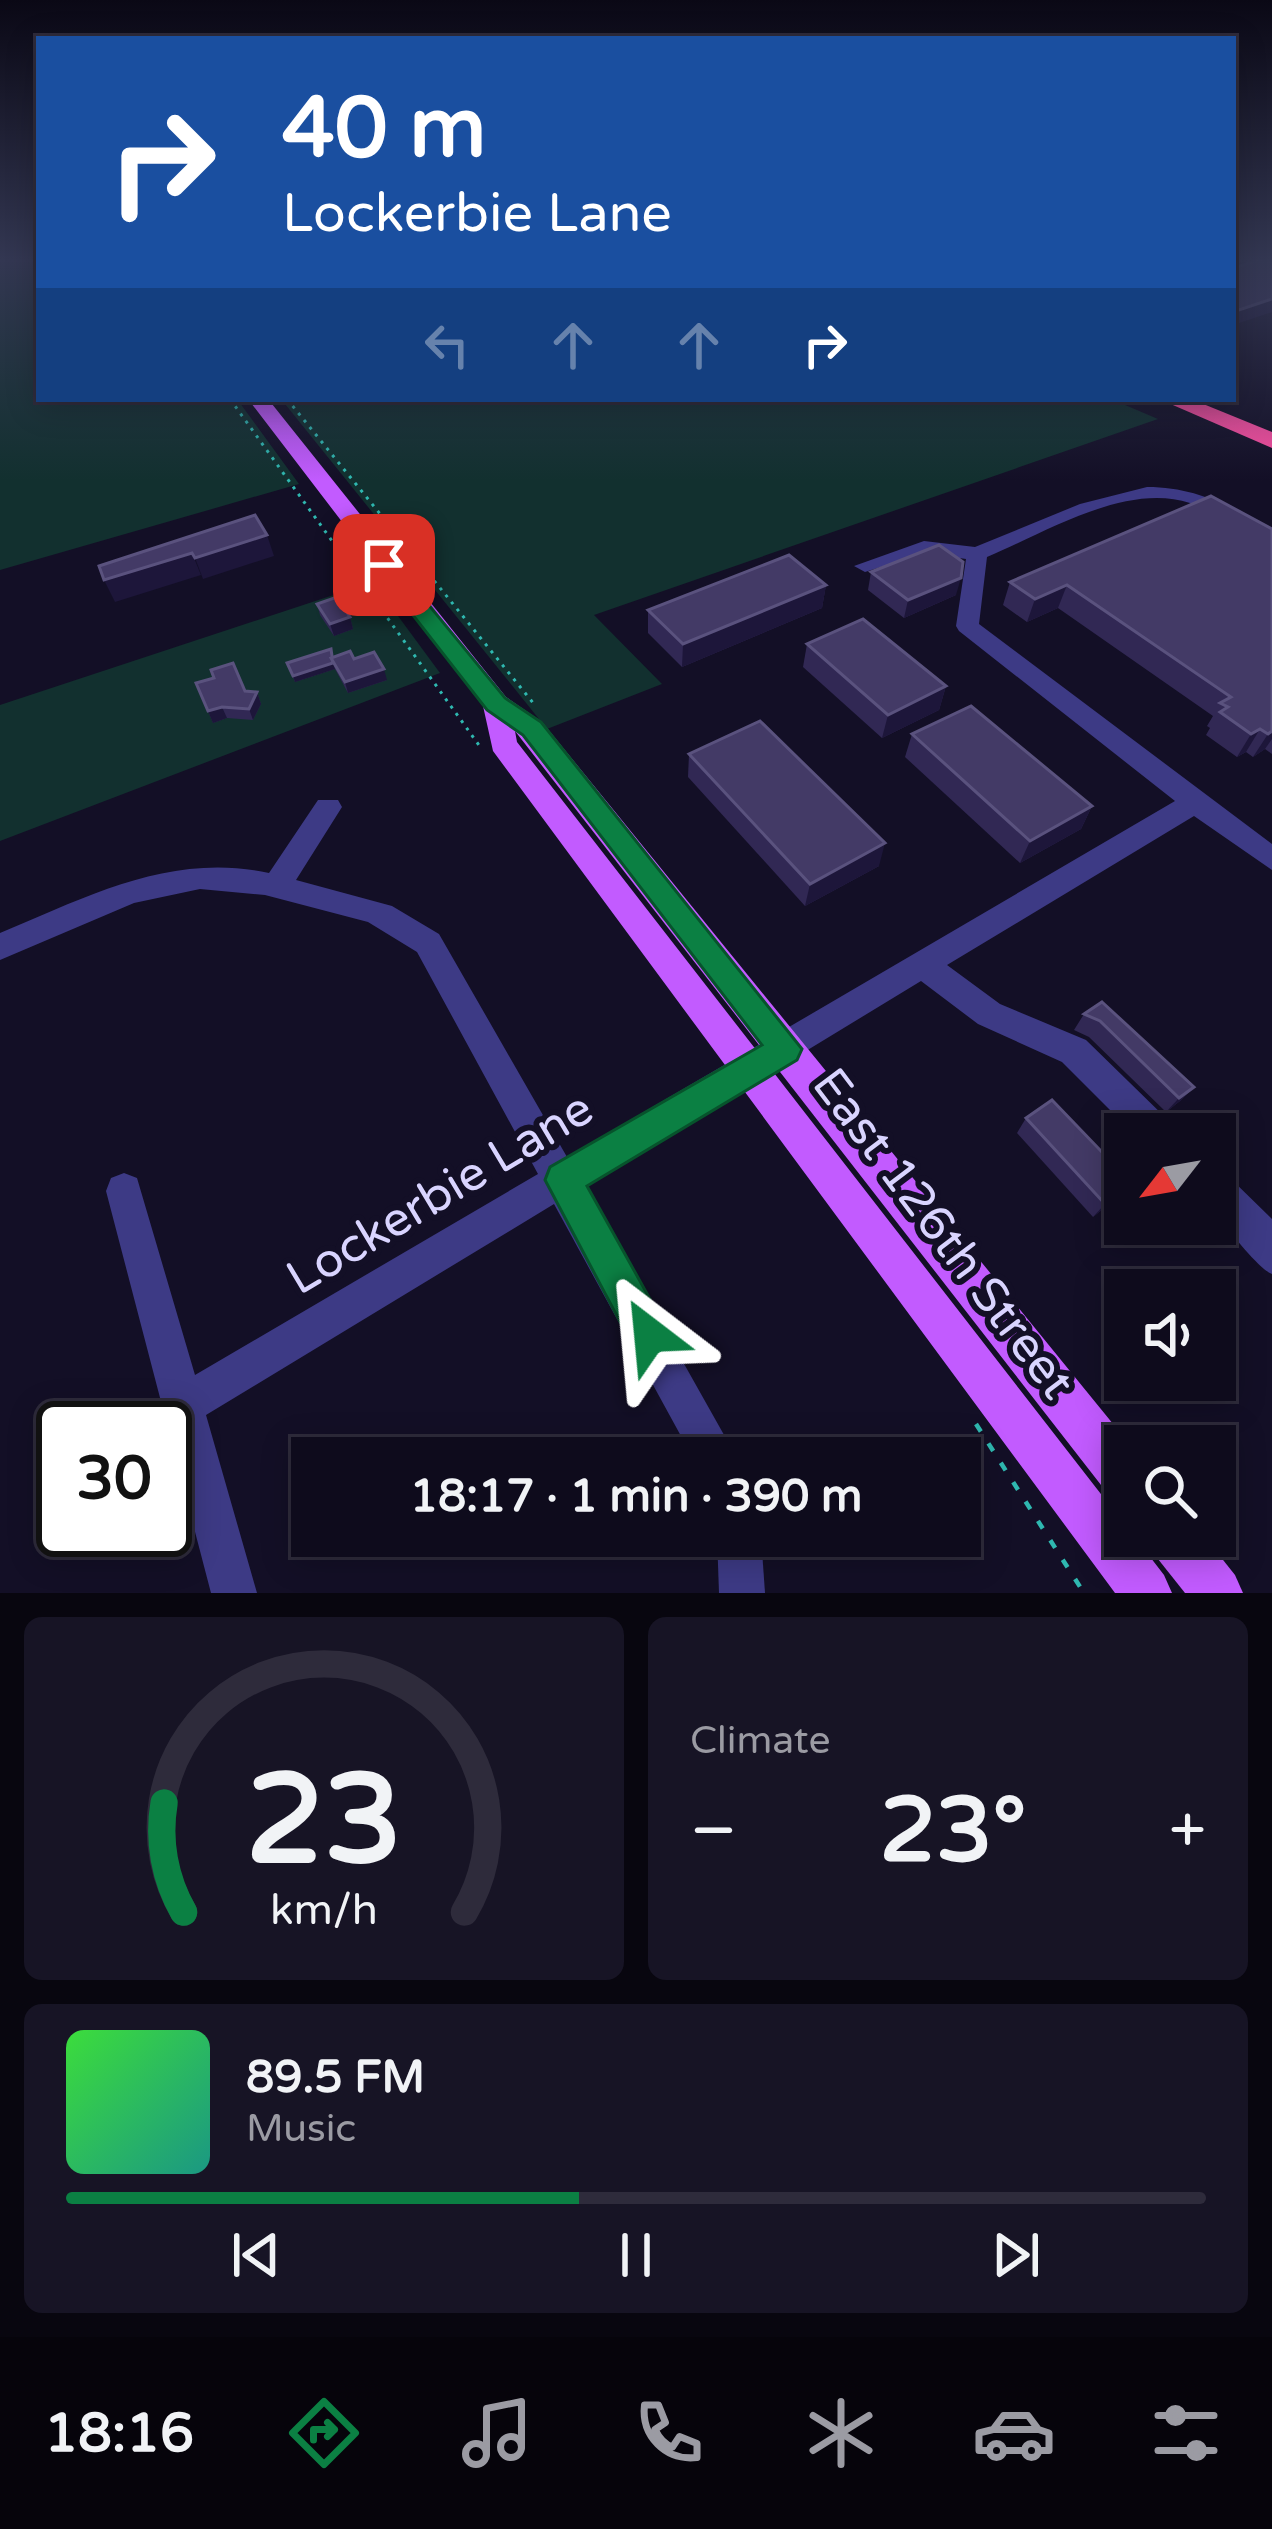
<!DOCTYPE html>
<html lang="en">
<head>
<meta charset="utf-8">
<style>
  :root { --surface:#0e0b1c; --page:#171425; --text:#f1f3f6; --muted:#9b9ba3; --line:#2e2b3b; --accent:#0b8043 }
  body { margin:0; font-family:"Varela Round",sans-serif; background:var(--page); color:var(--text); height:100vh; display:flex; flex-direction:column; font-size:45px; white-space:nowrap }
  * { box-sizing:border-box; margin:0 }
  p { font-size:39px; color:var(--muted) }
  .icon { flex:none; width:66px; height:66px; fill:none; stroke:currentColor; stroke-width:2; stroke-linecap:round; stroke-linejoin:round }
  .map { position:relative; height:1593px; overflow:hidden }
  .drawer { display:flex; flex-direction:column; gap:24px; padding:24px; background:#08060f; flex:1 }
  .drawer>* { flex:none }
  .guide { position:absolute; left:36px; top:36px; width:1200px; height:366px; border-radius:0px; box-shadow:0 6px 30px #0003,0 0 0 3px var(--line); background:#1a4fa0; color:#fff; overflow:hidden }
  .needle { width:78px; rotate:239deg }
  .buttons { position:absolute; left:1104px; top:1113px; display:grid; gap:24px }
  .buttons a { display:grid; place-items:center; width:132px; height:132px; border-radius:0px; background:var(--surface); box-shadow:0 6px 30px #0003,0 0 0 3px var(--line); font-size:60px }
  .speed { position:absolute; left:36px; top:1401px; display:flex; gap:24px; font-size:60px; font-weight:700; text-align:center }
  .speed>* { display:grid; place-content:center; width:156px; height:156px; border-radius:50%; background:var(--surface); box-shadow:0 6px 30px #0003,0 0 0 3px var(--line); line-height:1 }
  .speed .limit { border:6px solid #111; border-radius:18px; background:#fff; color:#111 }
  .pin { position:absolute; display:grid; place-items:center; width:102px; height:102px; color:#fff; margin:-51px; border-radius:24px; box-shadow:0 6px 18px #0006 }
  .me { position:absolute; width:132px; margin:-66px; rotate:331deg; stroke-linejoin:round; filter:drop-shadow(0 0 9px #0008) }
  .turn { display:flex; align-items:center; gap:42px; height:252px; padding:0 48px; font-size:54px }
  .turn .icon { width:156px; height:156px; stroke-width:2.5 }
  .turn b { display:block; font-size:84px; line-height:102px }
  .lanes { display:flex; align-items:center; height:114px; padding:0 48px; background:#0003; justify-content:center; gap:60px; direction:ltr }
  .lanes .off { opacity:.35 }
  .big { font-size:90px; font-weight:700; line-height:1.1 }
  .drawer .widget { flex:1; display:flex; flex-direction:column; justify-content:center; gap:18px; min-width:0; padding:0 42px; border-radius:18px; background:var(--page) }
  .drawer .dial { align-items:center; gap:0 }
  .dial svg { height:312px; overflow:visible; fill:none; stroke:var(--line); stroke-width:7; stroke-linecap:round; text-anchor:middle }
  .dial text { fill:var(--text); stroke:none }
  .song { display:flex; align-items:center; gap:36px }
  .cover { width:144px; height:144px; border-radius:18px; background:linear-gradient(135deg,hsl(120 70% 55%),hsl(170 70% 35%)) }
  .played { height:12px; border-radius:6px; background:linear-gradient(90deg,var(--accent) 45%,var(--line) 45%) }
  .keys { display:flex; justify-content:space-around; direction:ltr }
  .heat { display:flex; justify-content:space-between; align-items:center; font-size:66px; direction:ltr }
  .drawer .tiles { flex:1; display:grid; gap:24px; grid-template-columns:1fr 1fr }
  .widget:last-child { grid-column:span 2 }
  .trip { position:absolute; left:291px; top:1437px; width:690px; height:120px; border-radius:0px; background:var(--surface); box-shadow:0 6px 30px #0003,0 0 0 3px var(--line); font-weight:700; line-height:120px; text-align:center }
  .tab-bar { display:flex; height:192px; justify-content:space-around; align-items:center; background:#06040b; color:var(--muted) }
  .tab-bar .icon { width:84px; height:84px }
  .tab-bar .selected { color:var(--accent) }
  .tab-bar b { font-size:54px; color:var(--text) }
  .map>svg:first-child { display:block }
  .green { fill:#12302f }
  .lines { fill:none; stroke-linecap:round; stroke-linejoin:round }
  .path-far1 { stroke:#2fb8b0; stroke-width:3; stroke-dasharray:3 6; stroke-linecap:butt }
  .path { stroke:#2fb8b0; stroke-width:4.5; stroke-dasharray:9 14; stroke-linecap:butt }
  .minor { fill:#3d3a85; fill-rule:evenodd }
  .major { fill:#c25bff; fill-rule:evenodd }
  .highway { fill:#ff4fa3; fill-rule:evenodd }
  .wall { fill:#312854 }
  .shaded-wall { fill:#1d163a }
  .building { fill:#433a66; stroke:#5a527e; stroke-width:3 }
  .route { fill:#0b8043; stroke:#07532c; stroke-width:3 }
  .labels { text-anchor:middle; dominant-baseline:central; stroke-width:12; stroke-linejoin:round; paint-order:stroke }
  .near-street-label { font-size:48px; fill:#d9d4ff; stroke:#130f26 }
</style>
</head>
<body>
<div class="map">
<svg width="1272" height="1593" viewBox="0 0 1272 1593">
  <rect width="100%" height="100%" fill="#130f26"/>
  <g class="green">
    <polygon points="0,258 39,258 39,399 237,399 299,484 0,570"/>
    <polygon points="281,399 1111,399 1158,419 594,615 662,684 547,729"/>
    <polygon points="373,582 440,673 0,841 0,705"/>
  </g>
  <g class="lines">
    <g class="path-far1">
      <polyline points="230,399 481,748"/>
      <polyline points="287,399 534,704"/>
    </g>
    <polyline class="path" points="976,1424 1084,1593"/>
    <g class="minor">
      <path d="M1147,487C1196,487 1230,506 1272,530V545C1243,536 1219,512 1190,503C1125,482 1045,533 987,557L979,624L1272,844V870L1194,816L947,965L1000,1004L1086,1040L1170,1122L1176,1134H1134L1062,1062L978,1024L921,981L584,1186L737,1458H693L554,1204L206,1415L257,1593H211L106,1191L111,1178L124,1173L137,1178L195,1375L538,1174L417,952L368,922L265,895L200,889L134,903L0,960V933C89,896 171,852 269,873L318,800H338L342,807L296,880L392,906L439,934L567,1157L1175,801L959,631L956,626L966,559L925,553L865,572L854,566L924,541L975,547L1080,504Z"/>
      <path d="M1215,1171L1228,1176L1272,1219V1274C1257,1268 1230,1230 1215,1215Z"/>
      <polygon points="717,1536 761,1536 765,1593 719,1593"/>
    </g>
    <g class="major">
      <polygon points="248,399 268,399 506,697 542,722 1131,1446 1125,1446 1125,1501 1108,1494 515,731 517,742 1125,1525 1125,1536 1134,1536 1164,1575 1172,1593 1115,1593 493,751 483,706"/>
      <polygon points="1147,1536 1204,1536 1235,1575 1243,1593 1185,1593 1154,1554"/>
    </g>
    <polygon class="highway" points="1159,399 1191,399 1272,432 1272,448"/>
  </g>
  <g class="wall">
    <polygon points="1272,529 1272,754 1265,749 1253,757 1246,752 1237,757 1206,735 1210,728 1207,726 1213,716 1058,608 1027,622 1003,605 1010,582"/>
    <polygon points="871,572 956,595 904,618 868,590"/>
    <polygon points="826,585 822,608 682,667 648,633 648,610"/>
    <polygon points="317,604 350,617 353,629 334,636 320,615"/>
    <polygon points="807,644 946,686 939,710 882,738 803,667"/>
    <polygon points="333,657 387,680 348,693 335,669 295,682 287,663"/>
    <polygon points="196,683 257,692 261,704 253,720 227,718 213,723"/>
    <polygon points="912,734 1092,806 1081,829 1020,863 905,757"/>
    <polygon points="689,754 879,866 805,906 688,777"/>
    <polygon points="1102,1002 1194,1087 1180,1101 1166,1112 1089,1037 1074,1030 1084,1014"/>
    <polygon points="1026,1118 1119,1196 1093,1217 1017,1133"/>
  </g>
  <g class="shaded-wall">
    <polygon points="1272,299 1272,312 1233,325 1233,312"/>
    <polygon points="267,535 274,556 203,579 195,558"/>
    <polygon points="192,553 201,575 115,602 104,580"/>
    <polygon points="961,578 956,595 904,618 908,600"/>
    <polygon points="826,585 822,608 682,667 683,644"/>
    <polygon points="1067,585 1058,608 1027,622 1035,599"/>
    <polygon points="350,617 353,629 334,636 330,624"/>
    <polygon points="333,663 335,669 295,682 293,676"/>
    <polygon points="384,669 387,680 348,693 345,682"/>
    <polygon points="946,686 939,710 882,738 888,715"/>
    <polygon points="257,692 261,704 253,720 249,709"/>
    <polygon points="222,707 227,718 213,723 208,711"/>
    <polygon points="1260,729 1246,752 1237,757 1251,734"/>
    <polygon points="1272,731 1272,739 1265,749 1253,757 1268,734"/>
    <polygon points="1092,806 1081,829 1020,863 1030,841"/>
    <polygon points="885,843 879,866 805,906 810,884"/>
    <polygon points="1194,1087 1180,1101 1166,1112 1179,1098"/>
    <polygon points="1125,1188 1119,1196 1093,1217 1105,1204"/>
  </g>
  <g class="building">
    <polygon points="1265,258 1272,258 1272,299 1233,312 1233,268"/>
    <polygon points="1211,496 1272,529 1272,731 1268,734 1260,729 1251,734 1220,712 1228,707 1220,703 1231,697 1067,585 1035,599 1010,582"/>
    <polygon points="255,515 267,535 195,558 192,553 104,580 99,566"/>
    <polygon points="939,545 963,562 961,578 908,600 871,572"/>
    <polygon points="789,555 826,585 683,644 648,610"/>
    <polygon points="337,597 350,617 330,624 317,604"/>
    <polygon points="863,619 946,686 888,715 807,644"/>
    <polygon points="331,649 333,663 293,676 287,663"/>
    <polygon points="350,651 354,659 374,652 384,669 345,682 331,658"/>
    <polygon points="233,663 245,691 257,692 249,709 222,707 208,711 196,683 214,678 211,670"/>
    <polygon points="971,706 1092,806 1030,841 912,734"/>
    <polygon points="760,721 885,843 810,884 689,754"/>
    <polygon points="1102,1002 1194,1087 1179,1098 1100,1021 1084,1014"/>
    <polygon points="1052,1100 1125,1176 1125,1188 1105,1204 1026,1118"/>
  </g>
  <linearGradient id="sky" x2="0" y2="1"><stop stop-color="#0a0815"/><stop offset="0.54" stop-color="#333752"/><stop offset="1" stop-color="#333752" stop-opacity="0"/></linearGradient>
  <rect width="1272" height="481" fill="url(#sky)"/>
  <polygon class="route" points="384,558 392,560 505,698 541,722 802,1049 797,1060 587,1186 670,1335 664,1350 650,1355 635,1350 545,1180 550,1167 762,1045 523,735 487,710 377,569 373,565"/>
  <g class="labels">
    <g class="near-street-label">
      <text transform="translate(440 1194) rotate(-31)">Lockerbie Lane</text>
      <text transform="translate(943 1234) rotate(53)">East 126th Street</text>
    </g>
  </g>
</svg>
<div class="buttons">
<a><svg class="needle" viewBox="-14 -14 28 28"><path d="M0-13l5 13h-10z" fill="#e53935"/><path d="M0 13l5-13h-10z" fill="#9b9ba3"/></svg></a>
<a><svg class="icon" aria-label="sound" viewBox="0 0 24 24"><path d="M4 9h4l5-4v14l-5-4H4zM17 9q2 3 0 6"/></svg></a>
<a><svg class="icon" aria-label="search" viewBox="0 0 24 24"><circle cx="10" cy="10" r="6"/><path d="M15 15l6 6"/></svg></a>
</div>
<div class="speed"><div class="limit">30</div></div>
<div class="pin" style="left:384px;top:565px;background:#d93025"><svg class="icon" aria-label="arrive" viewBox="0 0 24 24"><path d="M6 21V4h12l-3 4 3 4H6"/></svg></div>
<svg class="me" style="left:650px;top:1335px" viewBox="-20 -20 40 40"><path d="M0-17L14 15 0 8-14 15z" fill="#0b8043" stroke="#fff" stroke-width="4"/></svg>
<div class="trip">18:17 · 1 min · 390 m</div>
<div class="guide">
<div class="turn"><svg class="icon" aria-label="right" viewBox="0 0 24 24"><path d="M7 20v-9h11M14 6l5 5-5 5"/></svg><div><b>40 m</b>Lockerbie Lane</div></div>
<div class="lanes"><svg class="icon off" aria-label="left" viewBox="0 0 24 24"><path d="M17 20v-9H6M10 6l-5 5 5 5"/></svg><svg class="icon off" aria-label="ahead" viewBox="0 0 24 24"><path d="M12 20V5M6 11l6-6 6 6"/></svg><svg class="icon off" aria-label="ahead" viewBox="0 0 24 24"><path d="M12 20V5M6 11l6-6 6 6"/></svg><svg class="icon" aria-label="right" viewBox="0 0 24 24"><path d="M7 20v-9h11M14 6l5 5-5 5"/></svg></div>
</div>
</div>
<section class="drawer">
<div class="tiles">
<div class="widget dial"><svg viewBox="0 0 100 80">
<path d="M14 69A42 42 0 1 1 86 69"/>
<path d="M14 69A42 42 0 0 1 9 41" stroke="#0b8043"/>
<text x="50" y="56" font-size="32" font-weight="700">23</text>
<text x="50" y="72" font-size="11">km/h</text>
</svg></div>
<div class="widget"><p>Climate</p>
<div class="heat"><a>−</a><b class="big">23°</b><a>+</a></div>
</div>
<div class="widget">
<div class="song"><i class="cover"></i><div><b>89.5 FM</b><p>Music</p></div></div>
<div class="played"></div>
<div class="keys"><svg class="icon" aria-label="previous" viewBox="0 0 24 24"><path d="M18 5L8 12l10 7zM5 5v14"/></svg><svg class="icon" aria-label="pause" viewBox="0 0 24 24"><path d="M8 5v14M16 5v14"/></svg><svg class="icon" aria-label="next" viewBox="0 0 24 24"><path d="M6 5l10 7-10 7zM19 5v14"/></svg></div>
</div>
</div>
</section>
<nav class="tab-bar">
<b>18:16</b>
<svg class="icon selected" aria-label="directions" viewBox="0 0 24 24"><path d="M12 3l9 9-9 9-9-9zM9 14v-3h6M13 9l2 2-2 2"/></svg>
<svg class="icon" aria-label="music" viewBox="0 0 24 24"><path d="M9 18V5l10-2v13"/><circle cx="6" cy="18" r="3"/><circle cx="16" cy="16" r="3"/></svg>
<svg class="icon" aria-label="phone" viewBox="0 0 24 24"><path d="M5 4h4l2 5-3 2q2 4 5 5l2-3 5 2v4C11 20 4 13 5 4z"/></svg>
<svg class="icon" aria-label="climate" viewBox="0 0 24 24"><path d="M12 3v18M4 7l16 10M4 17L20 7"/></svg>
<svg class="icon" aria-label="car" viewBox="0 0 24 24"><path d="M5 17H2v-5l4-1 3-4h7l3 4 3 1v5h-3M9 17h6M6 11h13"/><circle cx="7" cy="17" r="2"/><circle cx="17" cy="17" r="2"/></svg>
<svg class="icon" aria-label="filters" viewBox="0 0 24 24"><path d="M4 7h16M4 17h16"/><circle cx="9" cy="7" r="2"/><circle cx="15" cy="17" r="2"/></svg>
</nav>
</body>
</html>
